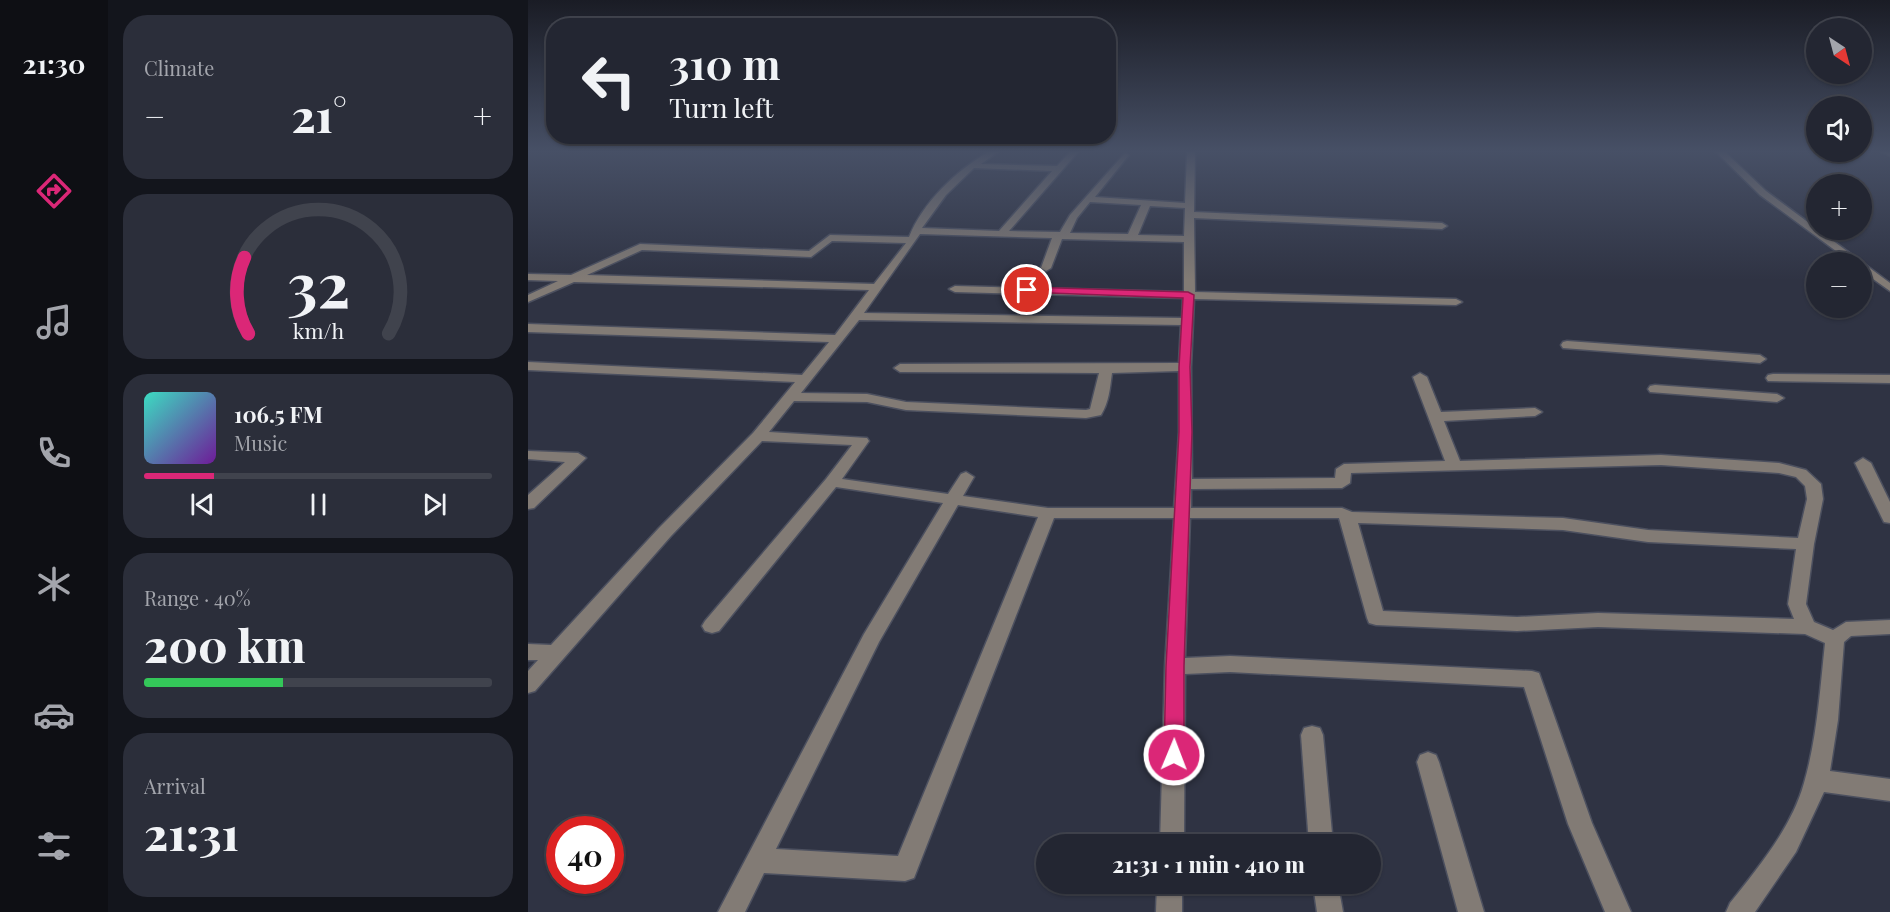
<!DOCTYPE html>
<html lang="en">
<head>
<meta charset="utf-8">
<style>
  :root { --surface:#232632; --page:#2b2e3a; --text:#f1f3f6; --muted:#a3a5ac; --line:#40434d; --accent:#db2777 }
  body { margin:0; font-family:"Playfair Display",serif; background:var(--page); color:var(--text); height:100vh; display:flex; flex-direction:column; font-size:22px; white-space:nowrap }
  * { box-sizing:border-box; margin:0 }
  p { font-size:20px; color:var(--muted) }
  .icon { flex:none; width:33px; height:33px; fill:none; stroke:currentColor; stroke-width:2; stroke-linecap:round; stroke-linejoin:round }
  .map { position:relative; flex:1; overflow:hidden }
  .details { display:flex; flex-direction:column; gap:15px; padding:15px; background:#13151c; width:420px }
  .details>* { flex:none }
  .banner { position:absolute; left:18px; top:18px; width:570px; height:126px; border-radius:24px; box-shadow:0 2px 4px #0004,0 0 0 2px var(--line); background:#232632; color:var(--text); overflow:hidden }
  .needle { width:39px; rotate:144deg }
  .fabs { position:absolute; left:1278px; top:18px; display:grid; gap:12px }
  .fabs a { display:grid; place-items:center; width:66px; height:66px; border-radius:50%; background:var(--surface); box-shadow:0 2px 4px #0004,0 0 0 2px var(--line); font-size:30px }
  .speed { position:absolute; left:18px; top:816px; display:flex; gap:12px; font-size:30px; font-weight:700; text-align:center }
  .speed>* { display:grid; place-content:center; width:78px; height:78px; border-radius:50%; background:var(--surface); box-shadow:0 2px 4px #0004,0 0 0 2px var(--line); line-height:1 }
  .speed .limit { border:9px solid #d22; background:#fff; color:#111 }
  .pin { position:absolute; display:grid; place-items:center; width:51px; height:51px; color:#fff; margin:-26px; border:3px solid #fff; border-radius:50%; box-shadow:0 2px 6px #0007 }
  .me { position:absolute; width:66px; margin:-33px; rotate:1deg; stroke-linejoin:round; filter:drop-shadow(0 0 4px #0008) }
  .turn { display:flex; align-items:center; gap:21px; height:126px; padding:0 24px; font-size:27px }
  .turn .icon { width:78px; height:78px; stroke-width:2.5 }
  .turn b { display:block; font-size:42px; line-height:51px }
  .big { font-size:45px; font-weight:800; line-height:1.1 }
  .details .widget { flex:1; display:flex; flex-direction:column; justify-content:center; gap:9px; min-width:0; padding:0 21px; border-radius:24px; background:var(--page) }
  .details .dial { align-items:center; gap:0 }
  .dial svg { height:156px; overflow:visible; fill:none; stroke:var(--line); stroke-width:7; stroke-linecap:round; text-anchor:middle }
  .dial text { fill:var(--text); stroke:none }
  .song { display:flex; align-items:center; gap:18px }
  .cover { width:72px; height:72px; border-radius:9px; background:linear-gradient(135deg,hsl(170 70% 55%),hsl(280 70% 35%)) }
  .played { height:6px; border-radius:3px; background:linear-gradient(90deg,var(--accent) 20%,var(--line) 20%) }
  .keys { display:flex; justify-content:space-around; direction:ltr }
  .heat { display:flex; justify-content:space-between; align-items:center; font-size:33px; direction:ltr }
  .charge { height:9px; border-radius:4px; background:linear-gradient(90deg,#34c759 40%,var(--line) 0) }
  .trip { position:absolute; left:508px; top:834px; width:345px; height:60px; border-radius:30px; background:var(--surface); box-shadow:0 2px 4px #0004,0 0 0 2px var(--line); font-weight:800; line-height:60px; text-align:center }
  main { display:flex; flex:1; min-height:0 }
  .menu { display:flex; flex-direction:column; width:108px; justify-content:space-around; align-items:center; background:#0e0f14; color:var(--muted) }
  .menu .icon { width:42px; height:42px }
  .menu .selected { color:var(--accent) }
  .menu b { font-size:27px; color:var(--text) }
  .map>svg:first-child { display:block }
  .lines { fill:none; stroke-linecap:round; stroke-linejoin:round }
  .minor-casing { stroke:#4c505f; stroke-width:3 }
  .minor { fill:#827b75; fill-rule:evenodd }
  .route { fill:#db2777; stroke:#8e194d; stroke-width:1.5 }
</style>
</head>
<body>
<main>
<nav class="menu">
<b>21:30</b>
<svg class="icon selected" aria-label="directions" viewBox="0 0 24 24"><path d="M12 3l9 9-9 9-9-9zM9 14v-3h6M13 9l2 2-2 2"/></svg>
<svg class="icon" aria-label="music" viewBox="0 0 24 24"><path d="M9 18V5l10-2v13"/><circle cx="6" cy="18" r="3"/><circle cx="16" cy="16" r="3"/></svg>
<svg class="icon" aria-label="phone" viewBox="0 0 24 24"><path d="M5 4h4l2 5-3 2q2 4 5 5l2-3 5 2v4C11 20 4 13 5 4z"/></svg>
<svg class="icon" aria-label="climate" viewBox="0 0 24 24"><path d="M12 3v18M4 7l16 10M4 17L20 7"/></svg>
<svg class="icon" aria-label="car" viewBox="0 0 24 24"><path d="M5 17H2v-5l4-1 3-4h7l3 4 3 1v5h-3M9 17h6M6 11h13"/><circle cx="7" cy="17" r="2"/><circle cx="17" cy="17" r="2"/></svg>
<svg class="icon" aria-label="filters" viewBox="0 0 24 24"><path d="M4 7h16M4 17h16"/><circle cx="9" cy="7" r="2"/><circle cx="15" cy="17" r="2"/></svg>
</nav>
<section class="details">
<div class="widget"><p>Climate</p>
<div class="heat"><a>−</a><b class="big">21°</b><a>+</a></div>
</div>
<div class="widget dial"><svg viewBox="0 0 100 80">
<path d="M14 69A42 42 0 1 1 86 69"/>
<path d="M14 69A42 42 0 0 1 12 30" stroke="#db2777"/>
<text x="50" y="56" font-size="32" font-weight="700">32</text>
<text x="50" y="72" font-size="11">km/h</text>
</svg></div>
<div class="widget">
<div class="song"><i class="cover"></i><div><b>106.5 FM</b><p>Music</p></div></div>
<div class="played"></div>
<div class="keys"><svg class="icon" aria-label="previous" viewBox="0 0 24 24"><path d="M18 5L8 12l10 7zM5 5v14"/></svg><svg class="icon" aria-label="pause" viewBox="0 0 24 24"><path d="M8 5v14M16 5v14"/></svg><svg class="icon" aria-label="next" viewBox="0 0 24 24"><path d="M6 5l10 7-10 7zM19 5v14"/></svg></div>
</div>
<div class="widget"><p>Range · 40%</p><b class="big">200 km</b><div class="charge"></div></div>
<div class="widget"><p>Arrival</p><b class="big">21:31</b></div>
</section>
<div class="map">
<svg width="1362" height="912" viewBox="0 0 1362 912">
  <rect width="100%" height="100%" fill="#2f3343"/>
  <g class="lines">
    <defs>
      <g id="minor">
        <path d="M460,152H470L453,164L529,166L542,152H550L481,231L532,232L542,215L597,153L601,155L567,197L657,203L659,152H667L666,212L914,223L919,226L914,229L666,218L667,292L928,299L934,302L928,305L666,299L663,367L664,479L807,478L808,469L816,464L917,461L885,377L892,373L899,377L913,412L1007,408L1014,412L1007,416L916,421L932,461L1133,455L1251,463L1278,470L1293,484L1295,499L1286,544L1278,604L1286,622L1305,630L1318,622L1362,620V634L1323,636L1316,642L1310,720L1302,771L1362,779V801L1296,792L1268,852L1227,912H1198L1202,903C1230,868 1264,827 1276,783C1289,738 1292,690 1297,643L1277,634L1070,627L989,631L848,625L841,623L839,618L811,518H662L657,658L702,656L1004,671L1011,673L1064,823L1103,912H1077L1040,824L996,687L702,672L657,674L656,844H632L637,666L646,518H526L386,878L377,881L236,873L217,912H190L336,634L415,503L308,487L191,631L184,633L177,631L174,626L177,621L298,479L324,445L234,441L143,536L7,691L0,693V671L10,660H0V644L23,645L131,528L225,433L267,382L0,370V362L274,375L301,342L0,332V324L307,335L341,290L46,282L0,302V295L30,281L0,280V274L43,275L112,244L281,251L302,235L381,237C395,202 428,171 460,152ZM446,168L524,171L471,231L394,228L418,195ZM562,202L613,205L600,234L542,233L549,218ZM622,206L657,208L656,236L610,235ZM392,234L524,238L513,268L518,271L523,268L534,239L656,242V292L427,286L421,289L427,292L655,298L654,318L336,313ZM304,241L378,243L346,284L59,275L114,250L283,257ZM331,320L653,325L651,363L372,364L366,368L372,372L571,373L562,409L558,410L378,402L339,394L273,393ZM651,371V432L646,508H520L435,496L446,477L438,472L433,474L420,494L314,479L341,441L339,438L241,432L266,401L339,402L378,410L558,418L573,415C581,402 582,388 584,373ZM1133,465L1251,473L1268,477L1277,486L1279,499L1270,538L1120,530L1035,518L824,512L814,508H663V489L814,488L822,483L823,473ZM430,505L510,517L370,856L248,849L351,642ZM830,523L1035,530L1120,542L1268,549L1260,604L1266,619L1070,613L989,617L855,611Z"/>
        <polygon points="1188,152 1197,152 1238,191 1362,283 1362,291 1334,271 1334,262 1323,262 1232,195"/>
        <polygon points="1353,152 1362,152 1362,156"/>
        <polygon points="1039,341 1232,355 1238,359 1232,363 1035,348 1033,345 1035,342"/>
        <polygon points="1245,374 1362,375 1362,383 1240,381 1238,378 1240,375"/>
        <polygon points="1127,385 1249,394 1256,398 1249,402 1122,392 1120,389 1122,386"/>
        <polygon points="0,451 50,453 58,458 6,508 0,509 0,495 37,462 0,459"/>
        <polygon points="1335,458 1343,463 1362,502 1362,523 1356,522 1354,518 1327,463"/>
        <polygon points="784,726 792,728 795,735 805,844 781,844 773,735 776,728"/>
        <polygon points="900,752 908,755 911,762 956,912 930,912 889,762 892,755"/>
        <polygon points="629,884 654,884 654,912 628,912"/>
        <polygon points="785,884 810,884 815,912 789,912"/>
      </g>
    </defs>
    <use href="#minor" class="minor-casing"/>
    <use href="#minor" class="minor"/>
  </g>
  <linearGradient id="sky" x2="0" y2="1"><stop stop-color="#1a1c25"/><stop offset="0.54" stop-color="#475066"/><stop offset="1" stop-color="#475066" stop-opacity="0"/></linearGradient>
  <rect width="1362" height="280" fill="url(#sky)"/>
  <polygon class="route" points="499,287 660,292 666,295 662,367 664,432 656,666 656,755 653,761 646,764 639,761 636,755 638,666 651,432 651,367 655,298 495,292 494,290"/>
</svg>
<div class="fabs">
<a><svg class="needle" viewBox="-14 -14 28 28"><path d="M0-13l5 13h-10z" fill="#e53935"/><path d="M0 13l5-13h-10z" fill="#a3a5ac"/></svg></a>
<a><svg class="icon" aria-label="sound" viewBox="0 0 24 24"><path d="M4 9h4l5-4v14l-5-4H4zM17 9q2 3 0 6"/></svg></a>
<a>+</a>
<a>−</a>
</div>
<div class="speed"><div class="limit">40</div></div>
<div class="pin" style="left:499px;top:290px;background:#d93025"><svg class="icon" aria-label="arrive" viewBox="0 0 24 24"><path d="M6 21V4h12l-3 4 3 4H6"/></svg></div>
<svg class="me" style="left:646px;top:755px" viewBox="-20 -20 40 40"><circle r="17" fill="#db2777" stroke="#fff" stroke-width="3"/><path d="M0-11L8 9 0 5-8 9z" fill="#fff"/></svg>
<div class="trip">21:31 · 1 min · 410 m</div>
<div class="banner">
<div class="turn"><svg class="icon" aria-label="left" viewBox="0 0 24 24"><path d="M17 20v-9H6M10 6l-5 5 5 5"/></svg><div><b>310 m</b>Turn left</div></div>
</div>
</div>
</main>
</body>
</html>
